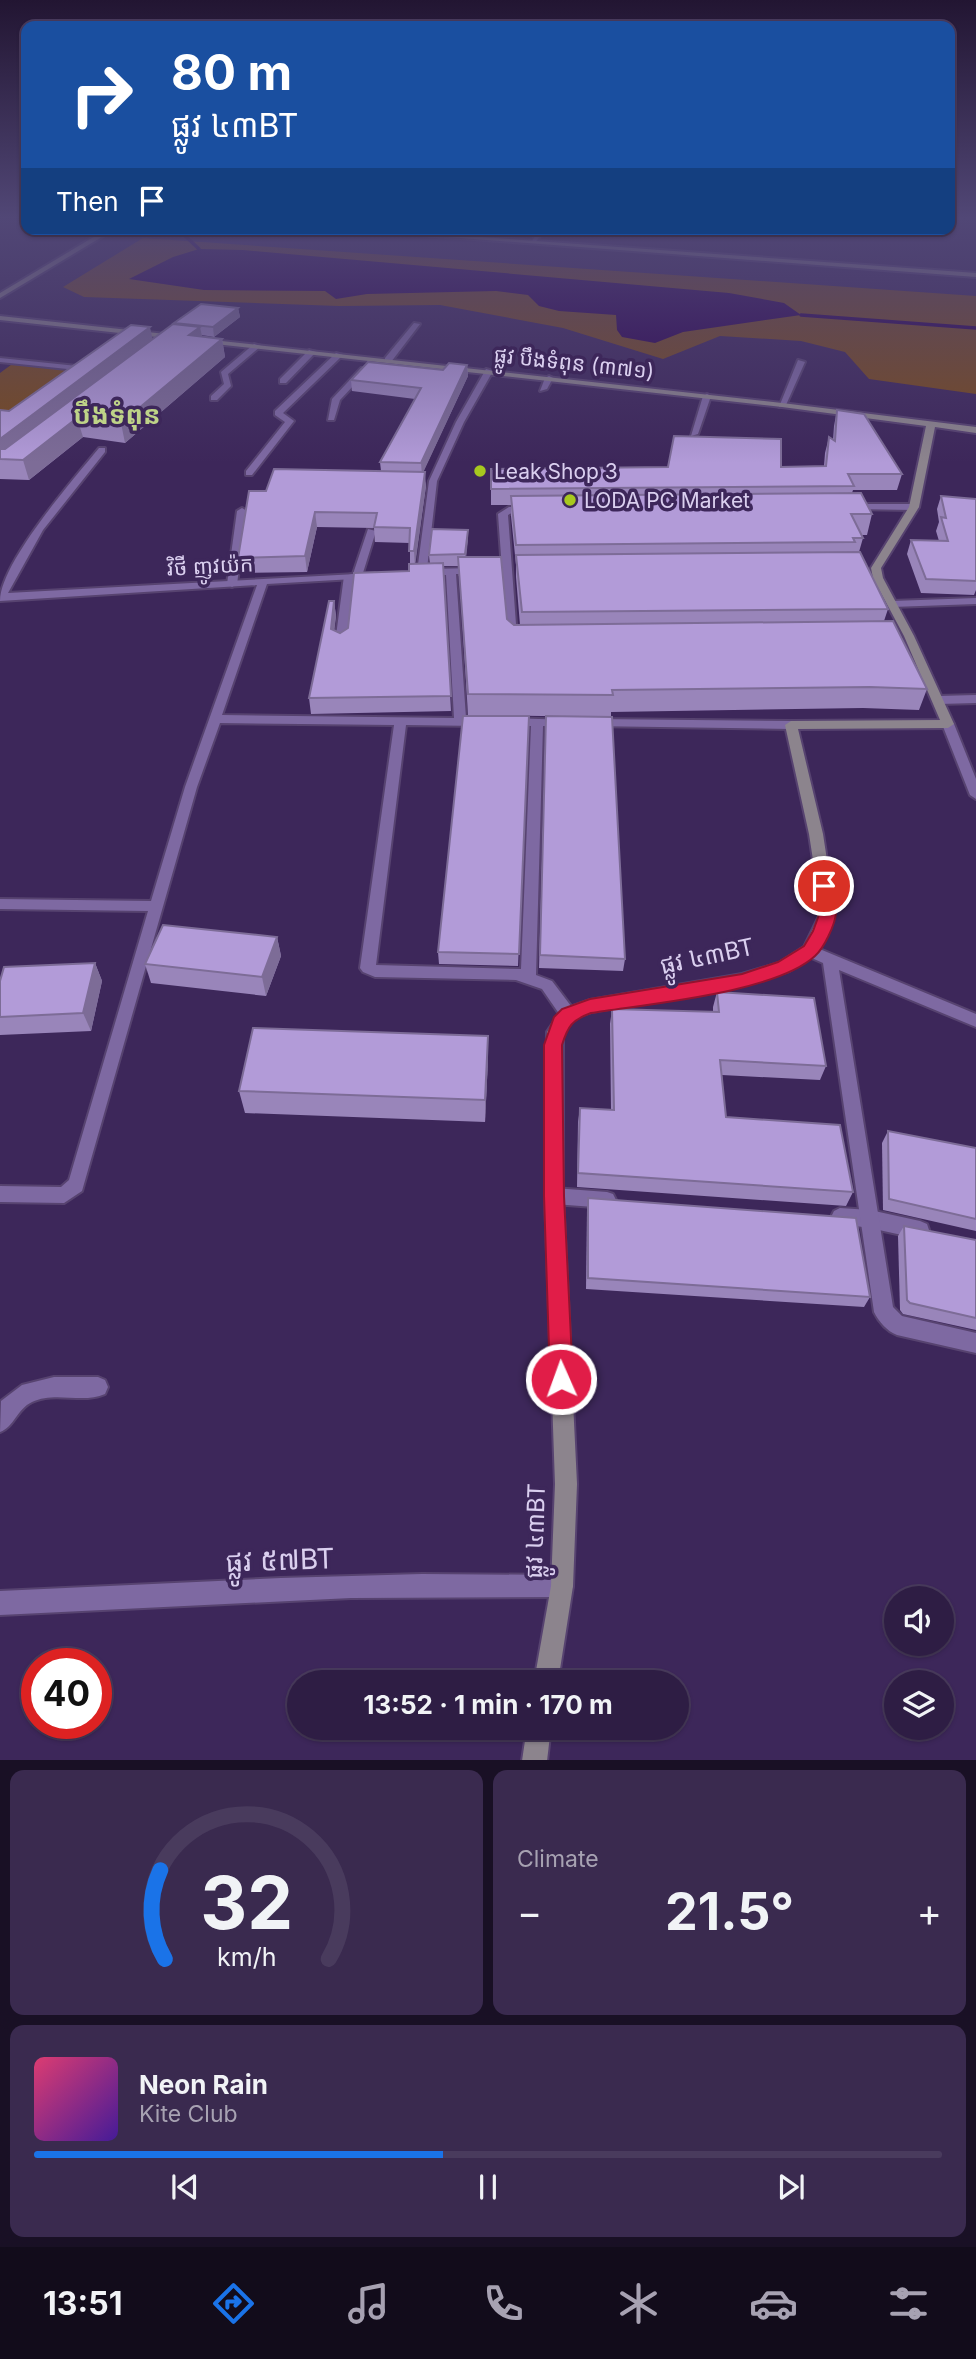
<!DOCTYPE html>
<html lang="en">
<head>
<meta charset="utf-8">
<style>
  :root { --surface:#2e1d44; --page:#3a2a4f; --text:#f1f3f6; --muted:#a7a2b2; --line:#493b5d; --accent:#1a73e8 }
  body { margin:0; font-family:Inter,"Noto Sans Khmer",sans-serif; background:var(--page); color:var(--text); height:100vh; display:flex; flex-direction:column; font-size:26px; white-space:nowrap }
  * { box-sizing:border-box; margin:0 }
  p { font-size:23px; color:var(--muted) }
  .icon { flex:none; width:38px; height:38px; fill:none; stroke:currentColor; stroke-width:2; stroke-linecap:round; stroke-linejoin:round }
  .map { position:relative; height:1760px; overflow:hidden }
  .panel { display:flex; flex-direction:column; gap:10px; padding:10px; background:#191025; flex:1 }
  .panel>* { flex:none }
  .top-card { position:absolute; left:21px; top:21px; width:934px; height:214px; border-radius:14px; box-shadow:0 2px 5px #0004,0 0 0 2px var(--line); background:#1a4fa0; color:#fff; overflow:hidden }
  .tools { position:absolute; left:884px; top:1586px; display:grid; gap:14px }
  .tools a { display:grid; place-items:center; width:70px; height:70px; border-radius:50%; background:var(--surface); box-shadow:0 2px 5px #0004,0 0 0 2px var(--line); font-size:35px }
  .speed { position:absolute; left:21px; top:1648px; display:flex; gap:14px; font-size:35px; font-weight:700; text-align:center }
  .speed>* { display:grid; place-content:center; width:91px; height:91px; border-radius:50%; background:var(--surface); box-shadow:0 2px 5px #0004,0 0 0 2px var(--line); line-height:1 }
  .speed .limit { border:10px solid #d22; background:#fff; color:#111 }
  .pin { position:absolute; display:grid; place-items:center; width:60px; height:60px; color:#fff; margin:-30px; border:4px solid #fff; border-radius:50%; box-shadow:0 2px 7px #0007 }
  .me { position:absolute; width:77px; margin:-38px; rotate:358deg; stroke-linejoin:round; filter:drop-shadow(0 0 5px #0008) }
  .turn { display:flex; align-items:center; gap:24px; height:147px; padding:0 35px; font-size:32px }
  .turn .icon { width:91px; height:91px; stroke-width:2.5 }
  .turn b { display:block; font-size:49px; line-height:60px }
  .then { display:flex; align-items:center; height:66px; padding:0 35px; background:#0003; gap:14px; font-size:26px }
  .big { font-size:52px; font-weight:700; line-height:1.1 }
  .panel .widget { flex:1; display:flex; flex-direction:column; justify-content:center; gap:10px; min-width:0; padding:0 24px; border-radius:14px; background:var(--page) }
  .panel .dial { align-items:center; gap:0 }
  .dial svg { height:182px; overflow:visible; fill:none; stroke:var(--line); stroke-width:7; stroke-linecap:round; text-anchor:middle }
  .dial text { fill:var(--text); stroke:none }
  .song { display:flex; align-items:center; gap:21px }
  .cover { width:84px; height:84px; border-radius:10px; background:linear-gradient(135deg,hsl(340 70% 55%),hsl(260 70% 35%)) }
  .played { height:7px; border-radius:4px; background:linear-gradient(90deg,var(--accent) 45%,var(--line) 45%) }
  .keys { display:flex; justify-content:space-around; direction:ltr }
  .heat { display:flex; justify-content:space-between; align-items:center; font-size:38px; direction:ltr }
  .panel .tiles { flex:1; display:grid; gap:10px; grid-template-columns:1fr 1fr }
  .widget:last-child { grid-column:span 2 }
  .trip { position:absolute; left:287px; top:1670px; width:402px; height:70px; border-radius:35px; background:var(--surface); box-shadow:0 2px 5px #0004,0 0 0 2px var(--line); font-weight:700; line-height:70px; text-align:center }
  .menu { display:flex; height:112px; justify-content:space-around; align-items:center; background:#120c1b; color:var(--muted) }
  .menu .icon { width:49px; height:49px }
  .menu .active { color:var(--accent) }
  .menu b { font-size:32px; color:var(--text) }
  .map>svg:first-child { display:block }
  .green { fill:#784a1d }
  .water { fill:#2b004f }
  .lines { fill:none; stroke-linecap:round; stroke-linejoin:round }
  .stream { stroke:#2b004f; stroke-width:3.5 }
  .lane-casing { stroke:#574370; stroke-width:4 }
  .street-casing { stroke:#574370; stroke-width:4 }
  .secondary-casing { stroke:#574370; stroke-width:4 }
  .lane { fill:#7e69a2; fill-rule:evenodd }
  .street { fill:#7e69a2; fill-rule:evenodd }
  .secondary { fill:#8c848d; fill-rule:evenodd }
  .wall { fill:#9985ba }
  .shaded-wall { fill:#7d6c97 }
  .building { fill:#b29bd8; stroke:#7d6c97; stroke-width:2 }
  .route { fill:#e11d48; stroke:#92132f; stroke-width:2 }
  .poi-dot { fill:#a7c81f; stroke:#3d275a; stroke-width:2.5 }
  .labels { text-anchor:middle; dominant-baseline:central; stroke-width:7; stroke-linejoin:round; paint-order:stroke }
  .far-street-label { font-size:21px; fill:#dacfef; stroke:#3d275a }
  .far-poi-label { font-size:21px; fill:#dacfef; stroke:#3d275a; text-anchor:start }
  .street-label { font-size:24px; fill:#dacfef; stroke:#3d275a }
  .far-district-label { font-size:26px; font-weight:bold; fill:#bed388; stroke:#3d275a }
  .near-street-label { font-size:28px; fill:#dacfef; stroke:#3d275a }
</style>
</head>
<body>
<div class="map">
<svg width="976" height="1761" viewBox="0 0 976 1761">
  <rect width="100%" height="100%" fill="#3d275a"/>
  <g class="green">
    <polygon points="143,238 976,296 976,394 869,379 845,352 801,341 720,336 663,359 563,328 440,305 339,306 84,297 63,287"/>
    <polygon points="15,362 92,371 0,426 0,373"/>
  </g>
  <polygon class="water" points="199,249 243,250 729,293 784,303 801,315 683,332 655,343 622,337 617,330 616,315 559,311 539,306 528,295 496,291 367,294 336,299 325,291 204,290 129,279 173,257"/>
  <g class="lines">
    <g class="stream">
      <polyline points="0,218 26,220"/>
      <polyline points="146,229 181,232 199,249"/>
      <polyline points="801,315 976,328"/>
    </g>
    <defs>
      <g id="lane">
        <polygon points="414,323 420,324 391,362 385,362 385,358"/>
        <polygon points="254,344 261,346 228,374 231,386 217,400 211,400 211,396 224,384 221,372"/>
        <polygon points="309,350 316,352 286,383 280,383 280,379"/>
        <polygon points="336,353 343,355 283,413 294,421 252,475 246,475 246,471 285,422 275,415 275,411"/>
        <polygon points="0,358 77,366 81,368 77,370 0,362"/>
        <polygon points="798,360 805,362 786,405 779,407"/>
        <polygon points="361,368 368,370 340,400 334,420 328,420 332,399"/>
        <polygon points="549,376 553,378 547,389 540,391 545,378"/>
        <polygon points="707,394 711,396 698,434 691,436 703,396"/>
        <polygon points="242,508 247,511 237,584 232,587 227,584 237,511"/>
        <polygon points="368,529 376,531 362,576 354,578 347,643 341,646 335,643 344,576 353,574"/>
        <polygon points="554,1188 607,1192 613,1194 616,1200 613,1206 607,1208 554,1204 548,1202 545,1196 548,1190"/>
        <polygon points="840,1208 870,1210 920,1221 927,1224 929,1230 927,1236 920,1239 870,1228 834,1223 831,1217 834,1211"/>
        <path d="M54,1377H98L105,1380L108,1387L105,1394C83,1404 55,1391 32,1402C17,1409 14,1427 0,1432L1,1401L22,1385Z"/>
      </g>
      <g id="street">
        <polygon points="539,229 545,229 535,243 531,243"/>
        <path d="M486,369L493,371L464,422L437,481L427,569L476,568L481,571L476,574H456L466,718H480L486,722L480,726L406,725L376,965L521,969L531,726H510L504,722L510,718L568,720L570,723L564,727L543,726L536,975L552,981L574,1010L576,1014L574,1018L568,1020L562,1018L542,989L516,980L375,977L363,972L360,968L394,725L220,723L197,787L82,1191L64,1203L0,1202V1186L61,1187L69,1180L148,911L0,909V899L151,901L185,787L257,585L0,601C0,563 73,480 99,448H105V452L43,530L8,593L375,573L376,575L371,578L267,584L222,715L454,718L446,575H422L417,572L429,481L456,422Z"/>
        <polygon points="852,504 914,504 919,507 914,510 849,509 849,505"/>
        <path d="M509,507H527L532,510C525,516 515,510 508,515L517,638L512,641L507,638L498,514Z"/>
        <polygon points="976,598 976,604 892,607 887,604 892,601"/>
        <polygon points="976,695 976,703 939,704 933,700 939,696"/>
        <polygon points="594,719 791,721 797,725 791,729 590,726 588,723 590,720"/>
        <polygon points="948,720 954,724 976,779 976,799 970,795 942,724"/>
        <path d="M810,945L976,1014V1027L839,970L893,1307L902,1316L976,1333V1353L897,1335C887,1331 879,1322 874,1312L823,963L805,955L803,951L805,947Z"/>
        <polygon points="422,1574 562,1575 570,1578 573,1586 570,1594 562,1597 351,1598 0,1615 0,1591 281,1578"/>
      </g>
      <g id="secondary">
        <polygon points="107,229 115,229 0,298 0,293"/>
        <polygon points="341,229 372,229 976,273 976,277"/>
        <polygon points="0,316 175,335 179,337 175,339 0,320"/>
        <polygon points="203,339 782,403 976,427 976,433 935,427 919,507 881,568 883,578 914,636 954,724 948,728 798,729 823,834 835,912 815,955 789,971 742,986 591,1012 574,1018 563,1033 563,1196 577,1484 573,1586 558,1682 534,1682 551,1586 555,1484 545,1196 547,1032 562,1010 590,1000 742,974 779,963 804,947 821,912 809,834 785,725 791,721 940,720 904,636 873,578 871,568 909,507 926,426 782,407 206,343"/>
        <polygon points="527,1727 551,1727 547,1761 522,1761"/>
      </g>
    </defs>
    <use href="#lane" class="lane-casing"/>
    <use href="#street" class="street-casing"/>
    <use href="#secondary" class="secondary-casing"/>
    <use href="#lane" class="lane"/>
    <use href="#street" class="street"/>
    <use href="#secondary" class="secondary"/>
  </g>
  <g class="wall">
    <polygon points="238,308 240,317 214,337 202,335 202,336 222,339 225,357 125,443 83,437 29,480 0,479 0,410 9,411 153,339 174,324 174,323"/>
    <polygon points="467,365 468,376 423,472 426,486 415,563 430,563 429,555 468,530 466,557 507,619 514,625 520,625 516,577 516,565 511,516 511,505 491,505 491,469 824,466 825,453 829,437 833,440 834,426 837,410 902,474 897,490 853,490 852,493 872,514 867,535 862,535 863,538 859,552 888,609 884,621 927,689 919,710 863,708 611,712 611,717 468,715 459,566 443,566 451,711 311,714 309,698 334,601 336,616 334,630 340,633 348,628 409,571 410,564 410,543 375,542 374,528 317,527 307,572 241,573 238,558 266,491 381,471 380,462 415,399 352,391 351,380 443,370"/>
    <polygon points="941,496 976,499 976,590 974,595 921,593 907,554 911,540 939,541 936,531 939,522 937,509"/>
    <polygon points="529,716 518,966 439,964 438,952"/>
    <polygon points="546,716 625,959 623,971 539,968"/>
    <polygon points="277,937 281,956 266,996 151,983 145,964"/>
    <polygon points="95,963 102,981 91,1031 0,1035 0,981"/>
    <polygon points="717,992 826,1066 820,1080 722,1075 726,1117 853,1192 846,1206 577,1187 578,1122 580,1108 611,1110 610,1024 612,1009 713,1012 713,1007"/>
    <polygon points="488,1059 485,1122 245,1113 239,1091"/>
    <polygon points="888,1131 976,1148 976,1231 883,1210 882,1143"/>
    <polygon points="588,1198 870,1297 864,1307 586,1289 587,1209"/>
    <polygon points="904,1226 976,1240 976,1330 903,1314 900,1310 898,1236"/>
  </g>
  <g class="shaded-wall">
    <polygon points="238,308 240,317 214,337 213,327"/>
    <polygon points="150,327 154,346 0,456 0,439"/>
    <polygon points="200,327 204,345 189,335"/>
    <polygon points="222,339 225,357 125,443 121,423"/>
    <polygon points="467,365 468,376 422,475 421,463"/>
    <polygon points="77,418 83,437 29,480 23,460"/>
    <polygon points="425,472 426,486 415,567 414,551"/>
    <polygon points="315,512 317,527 307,572 305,556"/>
    <polygon points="468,530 468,541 465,566 465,554"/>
    <polygon points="334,601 336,616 333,644 331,629"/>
    <polygon points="277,937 281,956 266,996 262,977"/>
    <polygon points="95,963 102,981 91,1031 83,1013"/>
    <polygon points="488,1036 488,1059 485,1122 485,1100"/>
  </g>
  <g class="building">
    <polygon points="201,304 238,308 213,327 174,323"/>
    <polygon points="173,324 200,327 189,335 222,339 121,423 77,418 23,460 0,459 0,449 5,449"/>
    <polygon points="131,325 150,327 0,439 0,410 9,411"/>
    <polygon points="368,362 443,370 449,363 467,365 421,463 380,462 421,388 351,380"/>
    <polygon points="837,410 864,414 902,474 848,474 854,486 491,489 491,469 668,467 674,436 781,439 781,467 826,466 829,437 835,441"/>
    <polygon points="274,469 425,472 414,551 409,551 410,528 374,527 377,513 315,512 305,556 238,558 249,491 266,491"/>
    <polygon points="861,493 872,514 851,514 863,538 853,538 855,542 516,545 511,496"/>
    <polygon points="941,496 976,499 976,581 926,579 911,540 948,541 941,517 946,518"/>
    <polygon points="432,529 468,530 465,554 429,555"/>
    <polygon points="860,552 888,609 522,612 516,555"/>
    <polygon points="458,557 501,557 507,619 514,625 893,621 927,689 870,687 612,690 613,695 468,694"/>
    <polygon points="443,563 451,696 309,698 329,601 334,601 331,629 340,633 348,628 354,573 409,571 409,564"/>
    <polygon points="463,716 529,716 519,954 438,952"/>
    <polygon points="546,716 612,717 625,959 540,955"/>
    <polygon points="163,925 277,937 262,977 145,964"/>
    <polygon points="95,963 83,1013 0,1017 0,981 4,967"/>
    <polygon points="717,992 814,998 826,1066 720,1060 726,1117 840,1125 853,1192 578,1173 580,1108 614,1110 612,1009 719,1012"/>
    <polygon points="253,1028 488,1036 485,1100 239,1091"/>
    <polygon points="888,1131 976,1148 976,1219 889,1199"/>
    <polygon points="588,1198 856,1218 870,1297 588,1278"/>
    <polygon points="904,1226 976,1240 976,1318 910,1303 907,1300"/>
  </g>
  <linearGradient id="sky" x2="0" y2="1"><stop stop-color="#221532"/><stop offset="0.47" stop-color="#514776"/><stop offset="1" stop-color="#514776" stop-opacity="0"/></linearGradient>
  <rect width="976" height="463" fill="url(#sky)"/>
  <path class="route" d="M824,880L832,886C834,894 837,905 836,913C835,925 824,948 815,956C775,993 646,1004 591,1013C572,1020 568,1026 562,1045L564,1196L573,1379L570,1387L561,1391L553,1387L550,1379L544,1196V1045L554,1017L562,1009L590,999L742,974L778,962L804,946L813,931L820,912L816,886Z"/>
  <g class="poi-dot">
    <circle cx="480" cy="471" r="7"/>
    <circle cx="570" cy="500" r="7"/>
  </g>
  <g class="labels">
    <g class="far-street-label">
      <text transform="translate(574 363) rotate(6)">ផ្លូវ បឹងទំពុន (៣៧១)</text>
      <text transform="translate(210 566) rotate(-3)">វិថី ញូវយ៉ក</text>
    </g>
    <g class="far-poi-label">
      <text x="494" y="471">Leak Shop 3</text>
      <text x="584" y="500">LODA PC Market</text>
    </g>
    <g class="street-label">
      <text transform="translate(707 956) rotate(-12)">ផ្លូវ ៤៣BT</text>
      <text transform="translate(535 1531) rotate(-88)">ផ្លូវ ៤៣BT</text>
    </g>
    <g class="far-district-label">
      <text x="117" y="414">បឹងទំពុន</text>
    </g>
    <g class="near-street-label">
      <text transform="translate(280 1560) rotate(-2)">ផ្លូវ ៥៧BT</text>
    </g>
  </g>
</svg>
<div class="tools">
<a><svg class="icon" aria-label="sound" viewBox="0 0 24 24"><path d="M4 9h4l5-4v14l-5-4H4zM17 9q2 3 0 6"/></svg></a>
<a><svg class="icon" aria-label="layers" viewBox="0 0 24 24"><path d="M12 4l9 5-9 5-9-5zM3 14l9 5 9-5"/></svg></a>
</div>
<div class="speed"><div class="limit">40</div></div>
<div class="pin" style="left:824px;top:886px;background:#d93025"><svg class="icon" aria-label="arrive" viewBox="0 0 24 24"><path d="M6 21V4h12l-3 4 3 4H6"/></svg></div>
<svg class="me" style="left:561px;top:1379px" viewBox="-20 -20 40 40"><circle r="17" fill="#e11d48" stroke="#fff" stroke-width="3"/><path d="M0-11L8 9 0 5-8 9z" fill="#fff"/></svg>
<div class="trip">13:52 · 1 min · 170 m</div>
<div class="top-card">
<div class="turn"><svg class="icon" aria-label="right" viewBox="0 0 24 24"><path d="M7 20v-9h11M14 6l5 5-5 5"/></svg><div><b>80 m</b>ផ្លូវ ៤៣BT</div></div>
<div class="then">Then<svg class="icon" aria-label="arrive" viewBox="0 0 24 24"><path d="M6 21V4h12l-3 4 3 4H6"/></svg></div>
</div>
</div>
<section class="panel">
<div class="tiles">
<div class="widget dial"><svg viewBox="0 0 100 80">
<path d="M14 69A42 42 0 1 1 86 69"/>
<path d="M14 69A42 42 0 0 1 12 30" stroke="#1a73e8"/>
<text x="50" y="56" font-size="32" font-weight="700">32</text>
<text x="50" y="72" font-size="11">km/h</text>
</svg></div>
<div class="widget"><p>Climate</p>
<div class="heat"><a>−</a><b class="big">21.5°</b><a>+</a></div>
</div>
<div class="widget">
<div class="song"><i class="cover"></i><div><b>Neon Rain</b><p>Kite Club</p></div></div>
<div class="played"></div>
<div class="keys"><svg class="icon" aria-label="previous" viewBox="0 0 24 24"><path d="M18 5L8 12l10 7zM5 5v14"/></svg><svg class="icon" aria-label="pause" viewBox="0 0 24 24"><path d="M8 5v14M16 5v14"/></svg><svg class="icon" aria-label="next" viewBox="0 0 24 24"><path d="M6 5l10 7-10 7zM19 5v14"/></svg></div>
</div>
</div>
</section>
<nav class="menu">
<b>13:51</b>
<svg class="icon active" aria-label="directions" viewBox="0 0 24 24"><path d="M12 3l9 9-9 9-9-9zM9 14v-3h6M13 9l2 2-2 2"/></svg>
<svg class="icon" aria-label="music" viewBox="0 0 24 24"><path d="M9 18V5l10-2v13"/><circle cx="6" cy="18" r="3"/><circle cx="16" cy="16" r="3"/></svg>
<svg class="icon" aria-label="phone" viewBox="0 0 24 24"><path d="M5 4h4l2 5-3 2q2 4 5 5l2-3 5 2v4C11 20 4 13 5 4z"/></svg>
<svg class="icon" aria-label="climate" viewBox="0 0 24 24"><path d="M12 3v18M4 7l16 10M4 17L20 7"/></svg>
<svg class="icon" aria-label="car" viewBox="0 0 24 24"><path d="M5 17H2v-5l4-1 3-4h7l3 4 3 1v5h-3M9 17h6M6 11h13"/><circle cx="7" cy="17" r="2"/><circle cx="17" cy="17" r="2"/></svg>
<svg class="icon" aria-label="filters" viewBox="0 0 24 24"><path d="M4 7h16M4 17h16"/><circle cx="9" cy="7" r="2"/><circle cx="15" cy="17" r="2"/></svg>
</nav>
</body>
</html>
